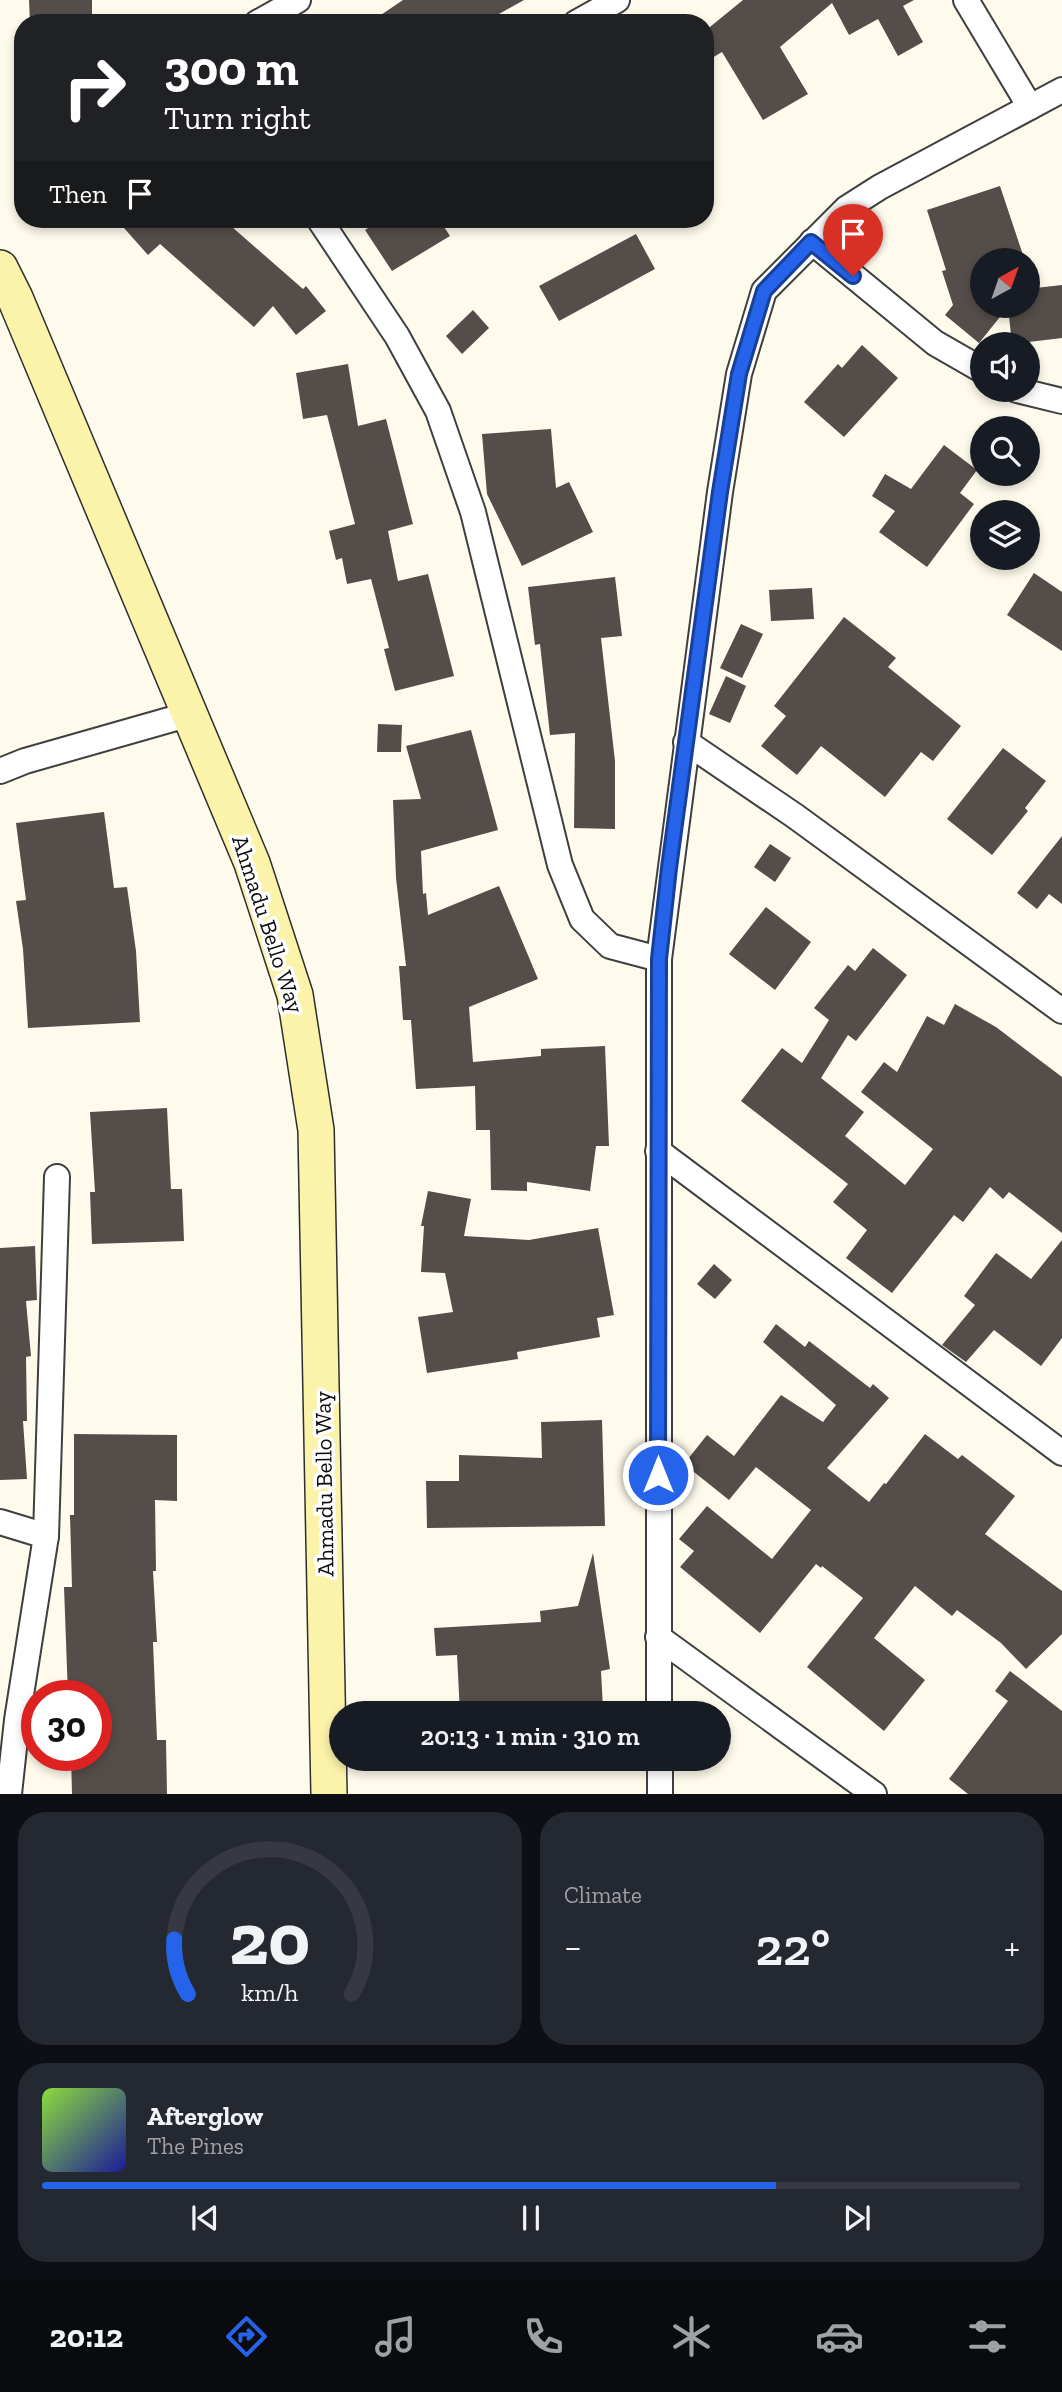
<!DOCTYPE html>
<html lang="en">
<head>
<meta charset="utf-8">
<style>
  :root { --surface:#171b24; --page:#242831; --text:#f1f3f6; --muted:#9ea1a6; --line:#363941; --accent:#2563eb }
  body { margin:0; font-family:"Zilla Slab",serif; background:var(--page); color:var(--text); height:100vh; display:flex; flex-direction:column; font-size:26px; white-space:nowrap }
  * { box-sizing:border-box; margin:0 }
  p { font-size:23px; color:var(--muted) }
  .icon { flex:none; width:38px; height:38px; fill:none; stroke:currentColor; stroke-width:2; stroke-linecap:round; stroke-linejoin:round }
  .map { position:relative; height:1794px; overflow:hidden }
  .sheet { display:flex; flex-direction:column; gap:18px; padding:18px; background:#0d0f14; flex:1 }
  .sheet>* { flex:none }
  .guide { position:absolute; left:14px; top:14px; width:700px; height:214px; border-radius:28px; box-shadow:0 4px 10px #0003; background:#202124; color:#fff; overflow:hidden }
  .needle { width:46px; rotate:40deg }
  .fabs { position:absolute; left:970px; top:248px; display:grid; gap:14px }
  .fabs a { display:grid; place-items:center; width:70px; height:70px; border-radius:50%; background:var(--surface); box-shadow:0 4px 10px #0003; font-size:35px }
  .speed { position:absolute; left:21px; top:1680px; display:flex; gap:14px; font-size:35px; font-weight:700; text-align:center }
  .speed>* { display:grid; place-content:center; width:91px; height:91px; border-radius:50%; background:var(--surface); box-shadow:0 4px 10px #0003; line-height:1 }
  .speed .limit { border:10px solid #d22; background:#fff; color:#111 }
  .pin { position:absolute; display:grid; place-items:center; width:60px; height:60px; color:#fff; margin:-72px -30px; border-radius:50% 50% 50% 0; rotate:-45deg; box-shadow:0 0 7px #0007 }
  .pin .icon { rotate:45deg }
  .me { position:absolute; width:77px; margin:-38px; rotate:0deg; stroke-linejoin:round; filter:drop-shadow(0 0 5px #0008) }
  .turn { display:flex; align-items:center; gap:24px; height:147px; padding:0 35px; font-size:32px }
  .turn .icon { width:91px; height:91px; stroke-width:2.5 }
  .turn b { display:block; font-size:49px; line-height:60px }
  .then { display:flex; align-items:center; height:66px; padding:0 35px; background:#0003; gap:14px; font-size:26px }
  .big { font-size:52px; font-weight:600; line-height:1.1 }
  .sheet .tile { flex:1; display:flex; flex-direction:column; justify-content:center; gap:10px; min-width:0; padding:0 24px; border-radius:28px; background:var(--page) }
  .sheet .dial { align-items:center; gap:0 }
  .dial svg { height:182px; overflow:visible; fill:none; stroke:var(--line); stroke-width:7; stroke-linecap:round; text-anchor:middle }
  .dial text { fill:var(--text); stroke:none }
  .song { display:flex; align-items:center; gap:21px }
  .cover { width:84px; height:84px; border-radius:10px; background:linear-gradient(135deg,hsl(90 70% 55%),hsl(240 70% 35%)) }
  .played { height:7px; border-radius:4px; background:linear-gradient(90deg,var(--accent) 75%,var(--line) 75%) }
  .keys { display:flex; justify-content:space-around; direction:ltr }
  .heat { display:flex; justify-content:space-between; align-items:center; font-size:38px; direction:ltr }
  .sheet .tiles { flex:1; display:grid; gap:18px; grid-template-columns:1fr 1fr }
  .tile:last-child { grid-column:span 2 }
  .trip { position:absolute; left:329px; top:1701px; width:402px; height:70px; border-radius:35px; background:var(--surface); box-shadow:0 4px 10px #0003; font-weight:600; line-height:70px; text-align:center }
  .tab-bar { display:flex; height:112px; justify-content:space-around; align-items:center; background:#090b0e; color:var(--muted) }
  .tab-bar .icon { width:49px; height:49px }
  .tab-bar .selected { color:var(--accent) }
  .tab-bar b { font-size:32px; color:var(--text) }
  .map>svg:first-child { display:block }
  .building { fill:#544d49 }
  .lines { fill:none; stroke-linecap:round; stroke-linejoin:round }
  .street-casing { stroke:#3f3f3f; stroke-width:28 }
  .secondary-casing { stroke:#2e2e2e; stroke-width:38 }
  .street { stroke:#fff; stroke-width:24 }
  .secondary { stroke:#fbf3aa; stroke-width:35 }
  .route-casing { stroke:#184099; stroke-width:18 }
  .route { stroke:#2563eb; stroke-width:12 }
  .labels { text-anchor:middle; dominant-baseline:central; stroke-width:7; stroke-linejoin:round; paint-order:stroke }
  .street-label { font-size:23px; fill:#0c0c0c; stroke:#fff }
</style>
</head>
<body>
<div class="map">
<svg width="1062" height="1794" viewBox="0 0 1062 1794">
  <rect width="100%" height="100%" fill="#fefbec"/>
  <g class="building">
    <polygon points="29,0 92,0 92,23 30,23"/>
    <polygon points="403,0 524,0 483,23 369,23"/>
    <polygon points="743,0 914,0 903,6 923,42 898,56 878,19 849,35 832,3 780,47 808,94 763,120 722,52 705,62 705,31"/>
    <polygon points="1000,186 1025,261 982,261 982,306 1027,306 1027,289 1062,285 1062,338 1012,344 1008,307 979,343 945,315 953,305 942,271 946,270 927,210"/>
    <polygon points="116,219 223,219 303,289 306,286 326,311 296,335 273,306 254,327 160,244 148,255"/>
    <polygon points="383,219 439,219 450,236 392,271 365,230"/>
    <polygon points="636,234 655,269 559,321 539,286"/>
    <polygon points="473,310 489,328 462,354 446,336"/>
    <polygon points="862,345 898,378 844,437 804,402 838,364 842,368"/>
    <polygon points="348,364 358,426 386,419 413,524 388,531 398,581 428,574 454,676 395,691 384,649 389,648 371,579 347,584 342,558 336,560 329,531 355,524 327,415 303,419 296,373"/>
    <polygon points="551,429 556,488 569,482 593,532 522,566 487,494 482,434"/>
    <polygon points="944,445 977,470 960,493 974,504 927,567 879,532 895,511 872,496 885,474 911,489"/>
    <polygon points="1034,573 1062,592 1062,651 1007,615"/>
    <polygon points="615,577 622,636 601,638 615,761 615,829 574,828 575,733 550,735 540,644 535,645 528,587"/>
    <polygon points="812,588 814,619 771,621 769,590"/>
    <polygon points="844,617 896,658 888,667 961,726 933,761 921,752 885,797 821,746 797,775 761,746 786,716 774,706"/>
    <polygon points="741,624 763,634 742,678 720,668"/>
    <polygon points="726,676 746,686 730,723 709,714"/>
    <polygon points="378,724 402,725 401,752 377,752"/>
    <polygon points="471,730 498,830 421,851 423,894 426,893 428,915 499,886 538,979 469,1007 473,1062 541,1056 541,1049 605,1046 609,1146 596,1146 590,1191 527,1182 527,1191 491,1190 490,1130 476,1130 475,1086 416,1089 411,1020 403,1020 399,966 406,966 396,878 393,800 421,799 406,746"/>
    <polygon points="1003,748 1046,781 1025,808 1028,811 992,855 947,819"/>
    <polygon points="104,812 114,888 127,887 136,951 140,1022 28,1028 23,949 16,901 26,900 16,823"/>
    <polygon points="1062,836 1062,904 1049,894 1037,909 1017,893"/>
    <polygon points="770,844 791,858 775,882 754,867"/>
    <polygon points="766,907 811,942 775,990 729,954"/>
    <polygon points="873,948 907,975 856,1041 848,1035 821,1078 864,1112 845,1136 905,1185 933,1149 861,1092 884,1062 897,1072 927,1016 944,1025 955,1004 996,1027 1062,1077 1062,1233 1009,1192 1003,1199 990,1187 963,1222 954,1215 892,1293 846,1258 867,1230 833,1202 848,1184 741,1101 782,1048 802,1063 829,1020 814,1008 848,965 855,971"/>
    <polygon points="167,1108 171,1189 182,1189 184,1241 92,1244 90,1192 95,1192 90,1112"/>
    <polygon points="428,1191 471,1199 464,1236 529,1240 598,1228 614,1315 597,1318 600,1337 517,1352 518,1359 427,1373 418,1317 453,1312 445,1273 421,1272 424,1226 421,1226"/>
    <polygon points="1062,1240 1062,1338 1041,1366 994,1330 966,1362 942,1345 975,1305 964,1296 996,1253 1031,1279"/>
    <polygon points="35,1246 37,1300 26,1301 31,1356 26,1357 27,1421 23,1421 27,1479 0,1480 0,1248"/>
    <polygon points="714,1264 732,1280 715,1299 697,1284"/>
    <polygon points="776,1324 805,1347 809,1341 870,1388 873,1384 889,1398 827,1468 869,1502 884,1483 886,1484 925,1434 958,1459 962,1455 1015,1496 985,1534 1062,1591 1062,1634 1026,1669 1001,1643 957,1610 952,1616 915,1586 874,1638 925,1680 884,1731 807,1667 863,1598 822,1566 821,1568 816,1564 760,1633 680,1567 694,1551 679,1539 707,1506 772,1559 811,1510 756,1467 729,1500 684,1464 707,1435 734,1456 781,1395 823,1422 836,1405 763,1342"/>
    <polygon points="602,1420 605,1526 427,1528 426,1481 459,1481 459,1455 542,1458 541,1422"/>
    <polygon points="74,1434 177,1435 177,1501 155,1500 156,1571 153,1571 157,1642 153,1642 157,1740 166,1740 167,1794 72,1794 71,1755 96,1755 96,1696 68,1696 64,1587 72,1587 70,1515 74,1515"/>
    <polygon points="593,1553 610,1669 601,1671 603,1708 564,1709 527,1707 527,1713 460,1713 457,1655 436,1656 434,1628 541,1622 540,1611 578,1606"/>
    <polygon points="1010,1671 1062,1711 1062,1794 968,1794 949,1779 1008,1701 995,1691"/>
  </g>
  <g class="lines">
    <defs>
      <g id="street">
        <polyline points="966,0 1030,107"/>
        <polyline points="257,23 298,0"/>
        <polyline points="576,23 617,0"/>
        <polyline points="319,219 397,336 438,411 473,512 560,865 582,919 610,946 659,959"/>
        <polyline points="812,242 935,343 982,370"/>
        <polyline points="1017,390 1062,401"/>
        <polyline points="686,742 795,816 1062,1011"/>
        <polyline points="0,771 25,761 190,714"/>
        <polyline points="658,1151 1062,1453"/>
        <polyline points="0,1522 46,1536 17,1720 9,1794"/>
        <polyline points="46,1536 57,1177"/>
        <polyline points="658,1637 874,1794"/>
        <polyline points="659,1713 659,959 720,492 739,374 764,291 847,208 880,187 1062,90"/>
        <polyline points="660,1759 660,1794"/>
      </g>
      <polyline id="secondary" points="0,268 15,298 252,863 295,995 316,1130 329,1794"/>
    </defs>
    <use href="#street" class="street-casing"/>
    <use href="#secondary" class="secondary-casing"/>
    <use href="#street" class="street"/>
    <use href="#secondary" class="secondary"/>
  </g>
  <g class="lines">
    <defs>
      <polyline id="route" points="658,1475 659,959 669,868 720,492 739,374 764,291 811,242 853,276"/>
    </defs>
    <use href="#route" class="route-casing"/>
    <use href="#route" class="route"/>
  </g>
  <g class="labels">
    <g class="street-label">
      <text transform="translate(268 924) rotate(72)">Ahmadu Bello Way</text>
      <text transform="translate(324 1484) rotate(-91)">Ahmadu Bello Way</text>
    </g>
  </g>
</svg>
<div class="fabs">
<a><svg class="needle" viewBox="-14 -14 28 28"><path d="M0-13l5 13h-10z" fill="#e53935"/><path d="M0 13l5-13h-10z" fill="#9ea1a6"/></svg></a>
<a><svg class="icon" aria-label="sound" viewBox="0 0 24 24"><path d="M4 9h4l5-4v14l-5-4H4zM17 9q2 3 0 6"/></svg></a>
<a><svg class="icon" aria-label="search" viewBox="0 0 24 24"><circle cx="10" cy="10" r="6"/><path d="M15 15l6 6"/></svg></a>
<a><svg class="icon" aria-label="layers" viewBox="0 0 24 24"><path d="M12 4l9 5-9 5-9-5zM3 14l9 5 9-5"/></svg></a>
</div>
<div class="speed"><div class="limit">30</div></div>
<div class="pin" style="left:853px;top:276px;background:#d93025"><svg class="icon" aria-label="arrive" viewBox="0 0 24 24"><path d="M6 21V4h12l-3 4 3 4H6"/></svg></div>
<svg class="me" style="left:658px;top:1475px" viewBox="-20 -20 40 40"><circle r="17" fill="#2563eb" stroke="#fff" stroke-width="3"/><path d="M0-11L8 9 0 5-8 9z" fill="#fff"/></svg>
<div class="trip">20:13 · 1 min · 310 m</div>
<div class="guide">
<div class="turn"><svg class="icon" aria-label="right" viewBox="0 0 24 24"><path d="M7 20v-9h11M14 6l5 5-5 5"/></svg><div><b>300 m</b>Turn right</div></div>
<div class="then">Then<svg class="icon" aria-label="arrive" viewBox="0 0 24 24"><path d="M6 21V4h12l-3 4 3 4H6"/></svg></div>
</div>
</div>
<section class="sheet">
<div class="tiles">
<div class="tile dial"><svg viewBox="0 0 100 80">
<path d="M14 69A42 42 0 1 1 86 69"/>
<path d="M14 69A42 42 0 0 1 8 45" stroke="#2563eb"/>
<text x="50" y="56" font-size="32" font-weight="700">20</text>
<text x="50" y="72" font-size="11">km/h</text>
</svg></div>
<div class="tile"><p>Climate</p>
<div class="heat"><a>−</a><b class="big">22°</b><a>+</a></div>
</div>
<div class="tile">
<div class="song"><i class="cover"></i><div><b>Afterglow</b><p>The Pines</p></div></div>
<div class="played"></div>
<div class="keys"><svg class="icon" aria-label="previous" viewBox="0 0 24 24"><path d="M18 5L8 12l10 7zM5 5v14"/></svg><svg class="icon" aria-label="pause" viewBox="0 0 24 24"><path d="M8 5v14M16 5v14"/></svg><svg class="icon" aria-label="next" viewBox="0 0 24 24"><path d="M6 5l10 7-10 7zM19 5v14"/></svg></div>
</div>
</div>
</section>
<nav class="tab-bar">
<b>20:12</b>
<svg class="icon selected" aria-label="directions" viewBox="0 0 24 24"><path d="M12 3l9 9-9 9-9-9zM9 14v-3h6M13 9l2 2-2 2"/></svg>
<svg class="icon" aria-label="music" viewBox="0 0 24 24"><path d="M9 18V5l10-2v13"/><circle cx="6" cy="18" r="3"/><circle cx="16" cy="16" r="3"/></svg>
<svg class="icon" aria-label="phone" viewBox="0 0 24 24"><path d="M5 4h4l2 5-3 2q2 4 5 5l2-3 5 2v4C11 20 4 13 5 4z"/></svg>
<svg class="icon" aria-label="climate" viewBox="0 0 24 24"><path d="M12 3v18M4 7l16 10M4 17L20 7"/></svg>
<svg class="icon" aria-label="car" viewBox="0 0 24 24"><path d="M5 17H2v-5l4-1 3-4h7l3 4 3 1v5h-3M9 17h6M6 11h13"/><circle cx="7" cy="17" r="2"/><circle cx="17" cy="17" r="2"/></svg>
<svg class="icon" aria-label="filters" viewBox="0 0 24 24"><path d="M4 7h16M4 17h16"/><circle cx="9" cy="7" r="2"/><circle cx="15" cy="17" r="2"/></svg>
</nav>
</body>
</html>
